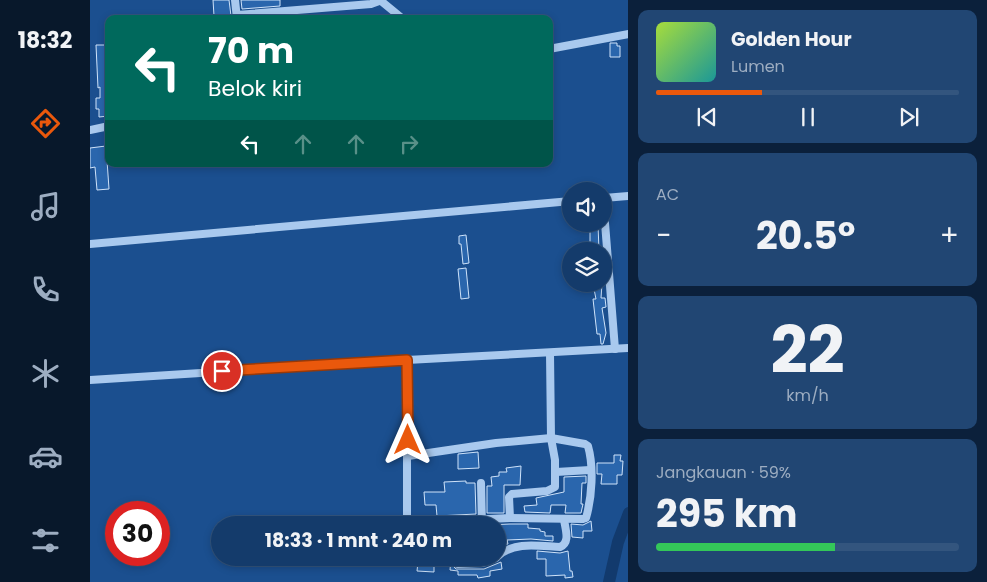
<!DOCTYPE html>
<html lang="id">
<head>
<meta charset="utf-8">
<style>
  :root { --surface:#143b6b; --page:#214673; --text:#f1f3f6; --muted:#9dadc1; --line:#33557e; --accent:#ea580c }
  body { margin:0; font-family:Poppins,sans-serif; background:var(--page); color:var(--text); height:100vh; display:flex; flex-direction:column; font-size:19px; white-space:nowrap }
  * { box-sizing:border-box; margin:0 }
  p { font-size:16px; color:var(--muted) }
  .icon { flex:none; width:28px; height:28px; fill:none; stroke:currentColor; stroke-width:2; stroke-linecap:round; stroke-linejoin:round }
  .map { position:relative; flex:1; overflow:hidden }
  .panel { display:flex; flex-direction:column; gap:10px; padding:10px; background:#0b203b; width:359px }
  .panel>* { flex:none }
  .hud { position:absolute; left:15px; top:15px; width:448px; height:152px; border-radius:10px; box-shadow:0 2px 8px #0003,0 0 0 1px var(--line); background:#00695c; color:#fff; overflow:hidden }
  .buttons { position:absolute; left:472px; top:182px; display:grid; gap:10px }
  .buttons a { display:grid; place-items:center; width:50px; height:50px; border-radius:50%; background:var(--surface); box-shadow:0 2px 8px #0003,0 0 0 1px var(--line); font-size:25px }
  .speed { position:absolute; left:15px; top:501px; display:flex; gap:10px; font-size:25px; font-weight:700; text-align:center }
  .speed>* { display:grid; place-content:center; width:65px; height:65px; border-radius:50%; background:var(--surface); box-shadow:0 2px 8px #0003,0 0 0 1px var(--line); line-height:1 }
  .speed .limit { border:8px solid #d22; background:#fff; color:#111 }
  .pin { position:absolute; display:grid; place-items:center; width:42px; height:42px; color:#fff; margin:-21px; border:2px solid #fff; border-radius:50%; box-shadow:0 1px 5px #0007 }
  .me { position:absolute; width:55px; margin:-28px; rotate:0deg; stroke-linejoin:round; filter:drop-shadow(0 0 4px #0008) }
  .turn { display:flex; align-items:center; gap:18px; height:105px; padding:0 20px; font-size:22px }
  .turn .icon { width:65px; height:65px; stroke-width:2.5 }
  .turn b { display:block; font-size:35px; line-height:42px }
  .lanes { display:flex; align-items:center; height:48px; padding:0 20px; background:#0003; justify-content:center; gap:25px; direction:ltr }
  .lanes .off { opacity:.35 }
  .big { font-size:38px; font-weight:700; line-height:1.1 }
  .panel .widget { flex:1; display:flex; flex-direction:column; justify-content:center; gap:8px; min-width:0; padding:0 18px; border-radius:10px; background:var(--page) }
  .panel .dial { align-items:center; gap:0 }
  .dial b { font-size:65px; line-height:1 }
  .song { display:flex; align-items:center; gap:15px }
  .cover { width:60px; height:60px; border-radius:8px; background:linear-gradient(135deg,hsl(80 70% 55%),hsl(180 70% 35%)) }
  .played { height:5px; border-radius:2px; background:linear-gradient(90deg,var(--accent) 35%,var(--line) 35%) }
  .keys { display:flex; justify-content:space-around; direction:ltr }
  .heat { display:flex; justify-content:space-between; align-items:center; font-size:28px; direction:ltr }
  .charge { height:8px; border-radius:4px; background:linear-gradient(90deg,#34c759 59%,var(--line) 0) }
  .trip { position:absolute; left:121px; top:516px; width:295px; height:50px; border-radius:25px; background:var(--surface); box-shadow:0 2px 8px #0003,0 0 0 1px var(--line); font-weight:700; line-height:50px; text-align:center }
  main { display:flex; flex:1; min-height:0 }
  .tabs { display:flex; flex-direction:column; width:90px; justify-content:space-around; align-items:center; background:#08182b; color:var(--muted) }
  .tabs .icon { width:35px; height:35px }
  .tabs .active { color:var(--accent) }
  .tabs b { font-size:22px; color:var(--text) }
  .map>svg:first-child { display:block }
  .lines { fill:none; stroke-linecap:round; stroke-linejoin:round }
  .river { stroke:#123a6d; stroke-width:12 }
  .building { fill:#2a66ad; stroke:#cfe3fa }
  .minor { stroke:#a9c9ee; stroke-width:8 }
  .route-casing { stroke:#983908; stroke-width:12 }
  .route { stroke:#ea580c; stroke-width:9 }
</style>
</head>
<body>
<main>
<nav class="tabs">
<b>18:32</b>
<svg class="icon active" aria-label="directions" viewBox="0 0 24 24"><path d="M12 3l9 9-9 9-9-9zM9 14v-3h6M13 9l2 2-2 2"/></svg>
<svg class="icon" aria-label="music" viewBox="0 0 24 24"><path d="M9 18V5l10-2v13"/><circle cx="6" cy="18" r="3"/><circle cx="16" cy="16" r="3"/></svg>
<svg class="icon" aria-label="phone" viewBox="0 0 24 24"><path d="M5 4h4l2 5-3 2q2 4 5 5l2-3 5 2v4C11 20 4 13 5 4z"/></svg>
<svg class="icon" aria-label="climate" viewBox="0 0 24 24"><path d="M12 3v18M4 7l16 10M4 17L20 7"/></svg>
<svg class="icon" aria-label="car" viewBox="0 0 24 24"><path d="M5 17H2v-5l4-1 3-4h7l3 4 3 1v5h-3M9 17h6M6 11h13"/><circle cx="7" cy="17" r="2"/><circle cx="17" cy="17" r="2"/></svg>
<svg class="icon" aria-label="filters" viewBox="0 0 24 24"><path d="M4 7h16M4 17h16"/><circle cx="9" cy="7" r="2"/><circle cx="15" cy="17" r="2"/></svg>
</nav>
<div class="map">
<svg width="539" height="582" viewBox="0 0 539 582">
  <rect width="100%" height="100%" fill="#1b4f8f"/>
  <g class="lines">
    <polyline class="river" points="519,582 528,542 539,513"/>
  </g>
  <g class="building">
    <polygon points="123,0 139,0 141,16 124,16"/>
    <polygon points="151,0 190,0 190,6 152,9"/>
    <polygon points="520,43 527,43 527,46 530,46 530,57 520,57"/>
    <polygon points="6,45 19,45 19,116 9,117 9,109 6,109 6,98 10,98 10,87 8,88"/>
    <polygon points="16,146 19,189 7,190 5,167 0,168 0,148"/>
    <polygon points="500,224 508,224 509,251 502,251 502,247 500,247"/>
    <polygon points="376,235 379,263 373,264 371,244 369,244 369,236"/>
    <polygon points="376,268 379,298 371,299 368,269"/>
    <polygon points="503,284 512,284 511,298 515,298 516,307 512,308 516,333 513,344 511,344 510,334 507,334 503,299 506,299"/>
    <polygon points="388,452 389,468 368,469 368,454"/>
    <polygon points="524,455 531,455 530,461 533,461 532,475 527,475 527,484 511,484 512,474 507,474 507,463 524,463"/>
    <polygon points="431,466 430,485 414,485 414,513 397,513 397,486 402,486 401,477 409,476 409,472 417,472 416,468"/>
    <polygon points="496,476 496,483 492,483 491,504 493,504 491,513 475,513 476,505 461,505 460,513 435,512 434,506 447,505 446,498 474,492 474,477"/>
    <polygon points="376,481 376,483 385,483 386,514 347,516 346,505 335,505 334,492 355,492 354,482"/>
    <polygon points="501,521 502,531 493,531 493,538 482,537 481,524 493,525"/>
    <polygon points="420,524 438,524 438,528 450,529 450,531 455,532 455,536 463,536 463,541 441,539 417,540 418,544 409,545 408,525 398,525"/>
    <polygon points="447,551 470,553 478,551 480,571 482,571 483,577 475,578 475,575 456,576 456,559 447,559"/>
    <polygon points="361,558 390,558 365,559 362,565 366,569 394,569 411,562 412,569 400,571 400,576 388,578 387,575 368,575 368,571 360,570"/>
    <polygon points="328,562 344,563 344,572 327,571"/>
  </g>
  <g class="lines">
    <g class="minor">
      <polyline points="145,0 147,19"/>
      <polyline points="291,1 313,19"/>
      <polyline points="147,15 281,4 292,0"/>
      <polyline points="459,49 539,34"/>
      <polyline points="0,130 19,126"/>
      <polyline points="514,198 539,196"/>
      <polyline points="515,223 525,349"/>
      <polyline points="0,244 481,201"/>
      <polyline points="317,360 317,523 420,518 419,497 422,494 457,491 465,487 465,460 461,438 460,353"/>
      <polyline points="0,380 317,360 539,348"/>
      <path d="M318,456L406,443L461,438L495,444L498,446C504,467 502,497 496,518L493,519L420,518"/>
      <polyline points="466,472 500,470"/>
      <polyline points="391,483 392,525"/>
      <path d="M408,556C424,541 449,546 470,547C481,542 475,529 474,519"/>
      <polyline points="317,558 324,558"/>
      <polyline points="353,558 355,558"/>
      <polyline points="368,564 393,563 406,558"/>
    </g>
  </g>
  <g class="lines">
    <defs>
      <polyline id="route" points="132,371 317,360 318,440"/>
    </defs>
    <use href="#route" class="route-casing"/>
    <use href="#route" class="route"/>
  </g>
</svg>
<div class="buttons">
<a><svg class="icon" aria-label="sound" viewBox="0 0 24 24"><path d="M4 9h4l5-4v14l-5-4H4zM17 9q2 3 0 6"/></svg></a>
<a><svg class="icon" aria-label="layers" viewBox="0 0 24 24"><path d="M12 4l9 5-9 5-9-5zM3 14l9 5 9-5"/></svg></a>
</div>
<div class="speed"><div class="limit">30</div></div>
<div class="pin" style="left:132px;top:371px;background:#d93025"><svg class="icon" aria-label="arrive" viewBox="0 0 24 24"><path d="M6 21V4h12l-3 4 3 4H6"/></svg></div>
<svg class="me" style="left:318px;top:440px" viewBox="-20 -20 40 40"><path d="M0-17L14 15 0 8-14 15z" fill="#ea580c" stroke="#fff" stroke-width="4"/></svg>
<div class="trip">18:33 · 1 mnt · 240 m</div>
<div class="hud">
<div class="turn"><svg class="icon" aria-label="left" viewBox="0 0 24 24"><path d="M17 20v-9H6M10 6l-5 5 5 5"/></svg><div><b>70 m</b>Belok kiri</div></div>
<div class="lanes"><svg class="icon" aria-label="left" viewBox="0 0 24 24"><path d="M17 20v-9H6M10 6l-5 5 5 5"/></svg><svg class="icon off" aria-label="ahead" viewBox="0 0 24 24"><path d="M12 20V5M6 11l6-6 6 6"/></svg><svg class="icon off" aria-label="ahead" viewBox="0 0 24 24"><path d="M12 20V5M6 11l6-6 6 6"/></svg><svg class="icon off" aria-label="right" viewBox="0 0 24 24"><path d="M7 20v-9h11M14 6l5 5-5 5"/></svg></div>
</div>
</div>
<section class="panel">
<div class="widget">
<div class="song"><i class="cover"></i><div><b>Golden Hour</b><p>Lumen</p></div></div>
<div class="played"></div>
<div class="keys"><svg class="icon" aria-label="previous" viewBox="0 0 24 24"><path d="M18 5L8 12l10 7zM5 5v14"/></svg><svg class="icon" aria-label="pause" viewBox="0 0 24 24"><path d="M8 5v14M16 5v14"/></svg><svg class="icon" aria-label="next" viewBox="0 0 24 24"><path d="M6 5l10 7-10 7zM19 5v14"/></svg></div>
</div>
<div class="widget"><p>AC</p>
<div class="heat"><a>−</a><b class="big">20.5°</b><a>+</a></div>
</div>
<div class="widget dial"><b>22</b><p>km/h</p></div>
<div class="widget"><p>Jangkauan · 59%</p><b class="big">295 km</b><div class="charge"></div></div>
</section>
</main>
</body>
</html>
